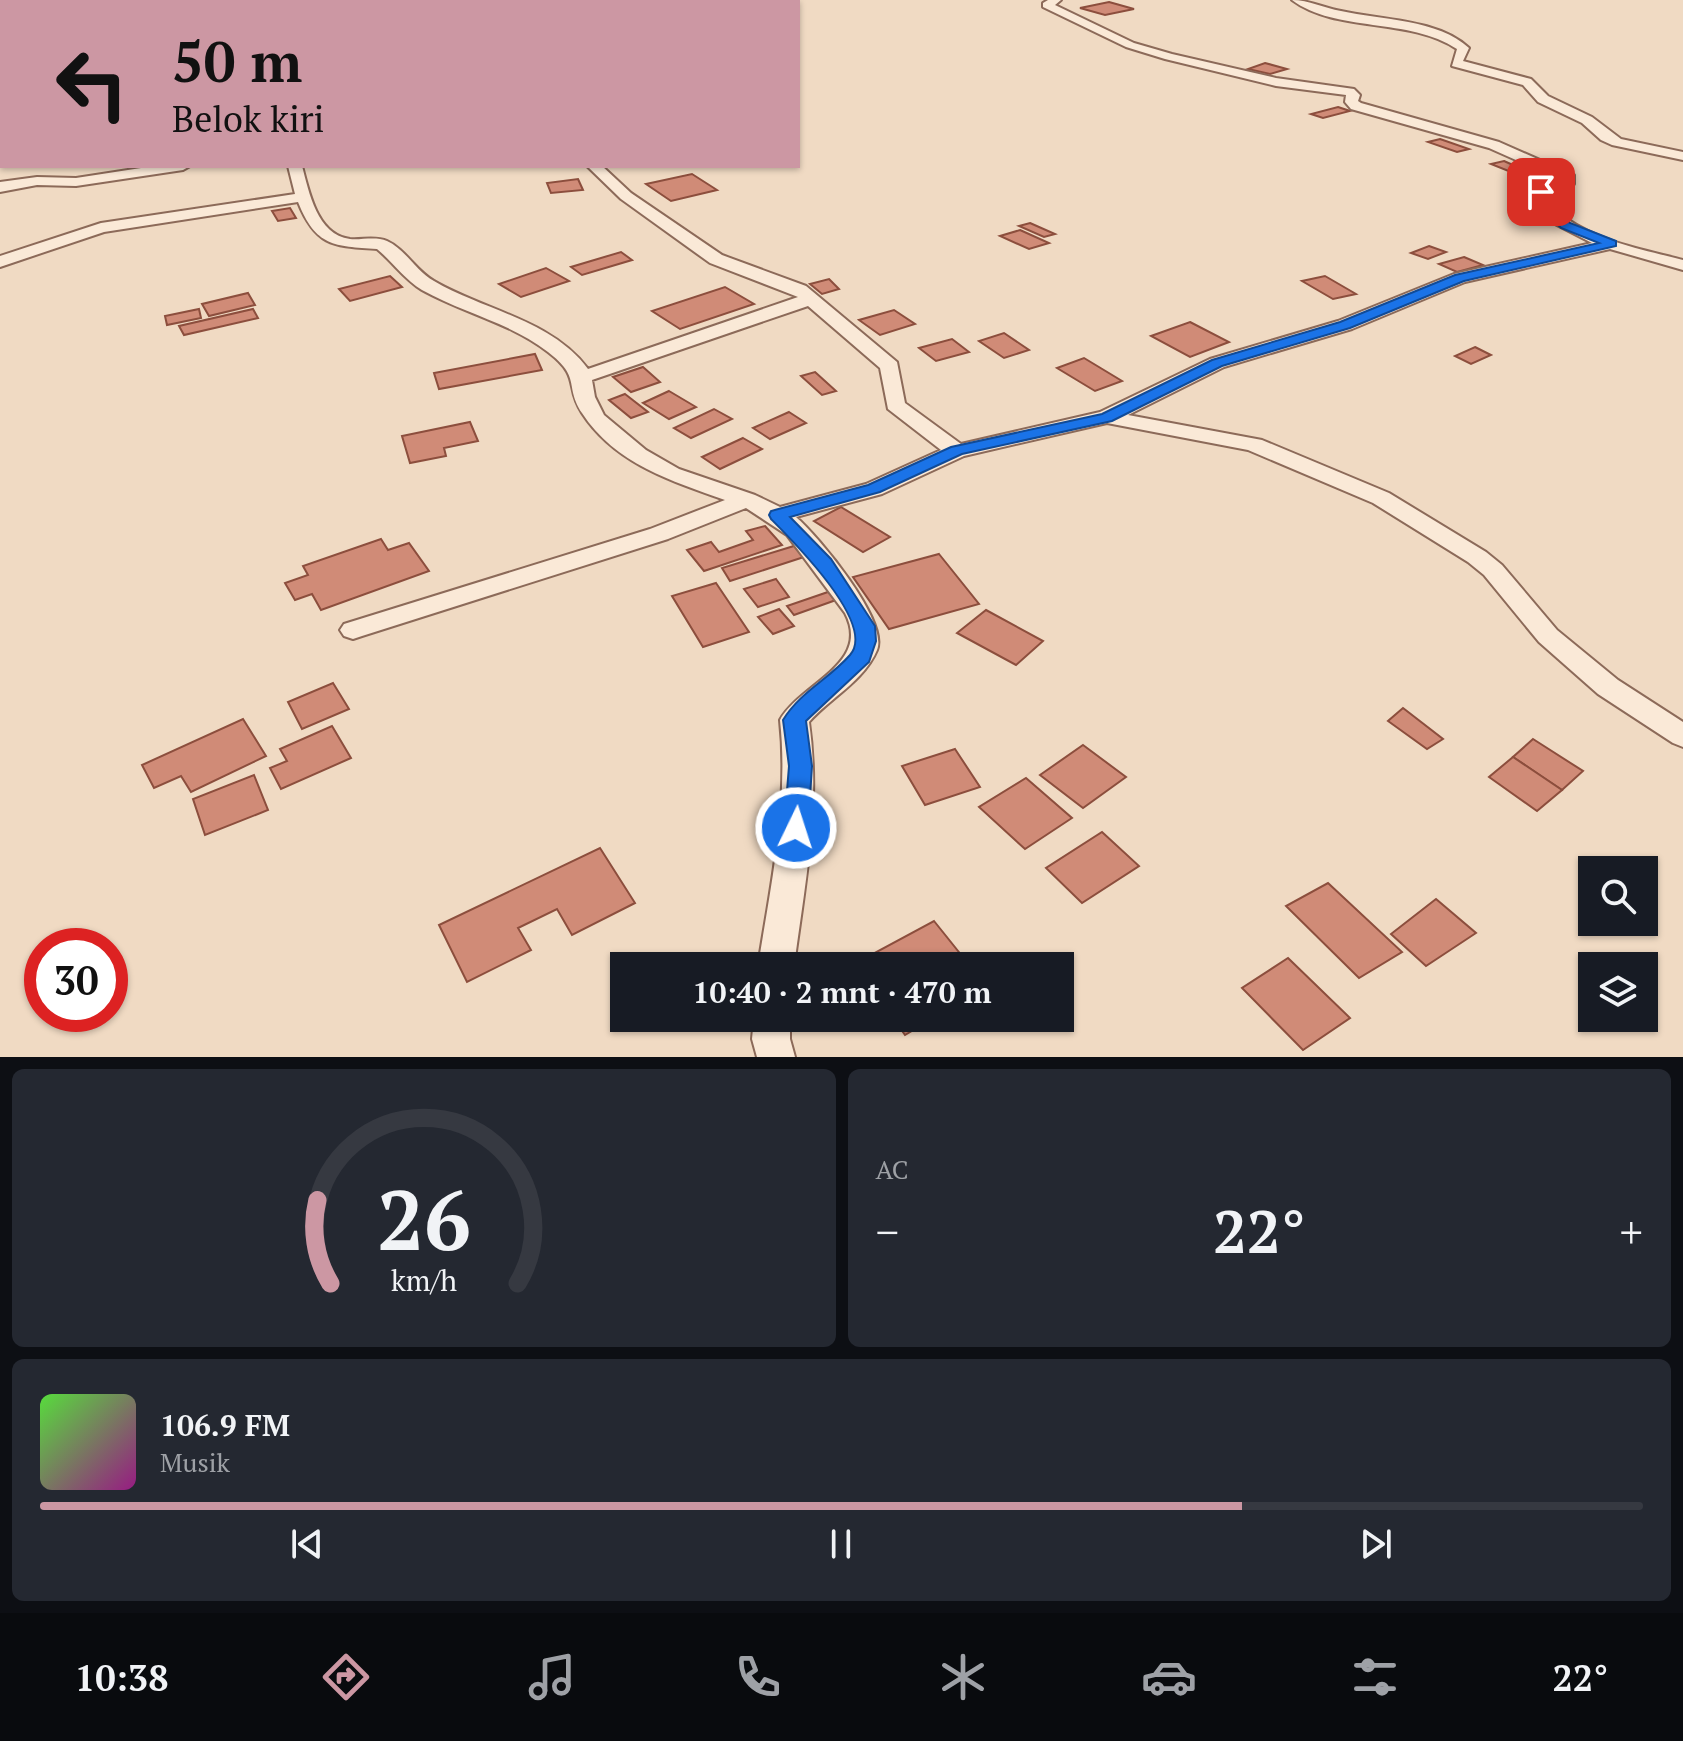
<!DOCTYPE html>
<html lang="id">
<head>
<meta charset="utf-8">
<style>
  :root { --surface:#171b24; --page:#242831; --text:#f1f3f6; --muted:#9ea1a6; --line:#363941; --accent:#cc97a3 }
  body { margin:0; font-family:"PT Serif",serif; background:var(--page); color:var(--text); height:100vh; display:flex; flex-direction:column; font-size:30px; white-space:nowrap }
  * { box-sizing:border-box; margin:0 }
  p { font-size:26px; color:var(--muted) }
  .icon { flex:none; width:44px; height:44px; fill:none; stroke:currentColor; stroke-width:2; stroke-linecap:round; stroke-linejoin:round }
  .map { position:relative; height:1057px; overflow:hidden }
  .drawer { display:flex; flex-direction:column; gap:12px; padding:12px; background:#0d0f14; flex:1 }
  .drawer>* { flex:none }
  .hud { position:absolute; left:0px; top:0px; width:800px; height:168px; box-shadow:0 2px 6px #0004; background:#cc97a3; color:#111; overflow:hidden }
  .fabs { position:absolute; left:1578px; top:856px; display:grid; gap:16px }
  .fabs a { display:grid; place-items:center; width:80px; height:80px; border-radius:0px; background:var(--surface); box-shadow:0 2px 6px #0004; font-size:40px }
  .speed { position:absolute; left:24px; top:928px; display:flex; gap:16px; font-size:40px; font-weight:700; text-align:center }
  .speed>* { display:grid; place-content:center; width:104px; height:104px; border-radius:50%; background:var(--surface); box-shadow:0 2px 6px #0004; line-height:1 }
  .speed .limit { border:12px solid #d22; background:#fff; color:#111 }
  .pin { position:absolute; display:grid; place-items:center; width:68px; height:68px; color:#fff; margin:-34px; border-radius:16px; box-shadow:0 4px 12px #0006 }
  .me { position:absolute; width:88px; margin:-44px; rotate:4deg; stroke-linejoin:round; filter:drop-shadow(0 0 6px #0008) }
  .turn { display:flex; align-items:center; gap:28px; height:168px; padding:0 40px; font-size:36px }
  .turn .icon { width:104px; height:104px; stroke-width:2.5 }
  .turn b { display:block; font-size:56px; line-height:68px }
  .big { font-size:60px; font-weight:700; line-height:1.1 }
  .drawer .card { flex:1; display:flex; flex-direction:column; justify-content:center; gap:12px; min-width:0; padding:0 28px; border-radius:12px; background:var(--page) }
  .drawer .dial { align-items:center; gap:0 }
  .dial svg { height:208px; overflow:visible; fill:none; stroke:var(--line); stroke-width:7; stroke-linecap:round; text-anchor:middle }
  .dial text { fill:var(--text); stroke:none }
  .song { display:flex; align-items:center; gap:24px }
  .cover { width:96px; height:96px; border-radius:12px; background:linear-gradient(135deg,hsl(110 70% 55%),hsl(310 70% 35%)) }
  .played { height:8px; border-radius:4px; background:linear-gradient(90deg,var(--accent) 75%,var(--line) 75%) }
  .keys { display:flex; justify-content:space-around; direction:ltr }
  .heat { display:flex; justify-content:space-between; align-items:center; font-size:44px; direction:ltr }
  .drawer .tiles { flex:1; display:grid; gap:12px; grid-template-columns:1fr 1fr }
  .card:last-child { grid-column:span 2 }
  .trip { position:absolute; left:610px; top:952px; width:464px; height:80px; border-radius:0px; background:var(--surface); box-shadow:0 2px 6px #0004; font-weight:700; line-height:80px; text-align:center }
  .dock { display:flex; height:128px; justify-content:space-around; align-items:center; background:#090b0e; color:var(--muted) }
  .dock .icon { width:56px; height:56px }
  .dock .active { color:var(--accent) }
  .dock b { font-size:36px; color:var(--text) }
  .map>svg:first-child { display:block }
  .building { fill:#d08b77; stroke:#8c4e3d; stroke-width:2 }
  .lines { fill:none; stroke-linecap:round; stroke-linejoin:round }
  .street-casing { stroke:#8c6a59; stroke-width:4 }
  .street { fill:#fae9d7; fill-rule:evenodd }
  .route { fill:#1a73e8; stroke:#114b97; stroke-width:2 }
</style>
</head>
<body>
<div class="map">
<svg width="1683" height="1057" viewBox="0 0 1683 1057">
  <rect width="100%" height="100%" fill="#f0dac3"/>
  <g class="building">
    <polygon points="1109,2 1134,9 1105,15 1080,8"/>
    <polygon points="1265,63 1287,69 1270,74 1248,69"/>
    <polygon points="1338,107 1350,111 1323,118 1311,114"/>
    <polygon points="1440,139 1469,149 1457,152 1428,142"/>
    <polygon points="1504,161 1533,174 1521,176 1491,164"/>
    <polygon points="692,174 717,190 671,201 646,184"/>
    <polygon points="578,179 583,190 551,193 547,183"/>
    <polygon points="290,208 296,218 278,221 272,211"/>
    <polygon points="1030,223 1055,234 1044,237 1019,226"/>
    <polygon points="1020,230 1049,243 1029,249 1000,236"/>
    <polygon points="1429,246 1446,252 1428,259 1411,253"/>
    <polygon points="621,252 632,260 582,275 571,267"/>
    <polygon points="1464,257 1483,265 1457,272 1439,264"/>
    <polygon points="546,268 569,281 521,297 499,284"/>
    <polygon points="390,276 402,287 350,301 339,289"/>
    <polygon points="1325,276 1356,294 1333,299 1302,281"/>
    <polygon points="829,279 839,289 822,294 810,284"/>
    <polygon points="725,287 754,304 680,329 652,311"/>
    <polygon points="248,293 255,305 209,316 202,304"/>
    <polygon points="199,309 201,318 167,325 165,316"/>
    <polygon points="253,309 258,318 184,335 179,326"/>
    <polygon points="894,310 915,324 880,335 859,320"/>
    <polygon points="1190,322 1229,342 1190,357 1151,336"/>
    <polygon points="1004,333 1029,350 1004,358 979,341"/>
    <polygon points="952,339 969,352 936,361 919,348"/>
    <polygon points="1475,347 1491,355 1471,364 1455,356"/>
    <polygon points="535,354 542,370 439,389 434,373"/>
    <polygon points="1084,358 1122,381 1095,391 1057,368"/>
    <polygon points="643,367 660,382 631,392 613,377"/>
    <polygon points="815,372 836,391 822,395 801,376"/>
    <polygon points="669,391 696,407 669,419 643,403"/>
    <polygon points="625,394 648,412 631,418 609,400"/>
    <polygon points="714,409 732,419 691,438 674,428"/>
    <polygon points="789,412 806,423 770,439 753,428"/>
    <polygon points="470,422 478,441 444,448 446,456 410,463 402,436"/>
    <polygon points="743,438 762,449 720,469 702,457"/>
    <polygon points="841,507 890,537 863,552 814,521"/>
    <polygon points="765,526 782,545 704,571 687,550 711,542 719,552 753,540 746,531"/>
    <polygon points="381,539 388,550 409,543 429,571 321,610 312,594 295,600 285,583 308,575 303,566"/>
    <polygon points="794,546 804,557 730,581 722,568"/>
    <polygon points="939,554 979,604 889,629 853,577"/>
    <polygon points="776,579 789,597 758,607 744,589"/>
    <polygon points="716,583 749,632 703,647 672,596"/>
    <polygon points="828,592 836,600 794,615 787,606"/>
    <polygon points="779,609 794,626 773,634 758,617"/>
    <polygon points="986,610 1043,641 1016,665 957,633"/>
    <polygon points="333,683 349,709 302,729 288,702"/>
    <polygon points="1403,708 1443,739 1427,749 1388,721"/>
    <polygon points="243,719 266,756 191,792 181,776 154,788 142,765"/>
    <polygon points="332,726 351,758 281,789 270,768 287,761 280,749"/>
    <polygon points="1533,739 1583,771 1562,790 1513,757"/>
    <polygon points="1083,745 1126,777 1083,808 1040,775"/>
    <polygon points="955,749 980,787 925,805 902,766"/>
    <polygon points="1513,757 1562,790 1537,811 1489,777"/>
    <polygon points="254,775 268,810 205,835 193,799"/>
    <polygon points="1026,778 1072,818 1025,849 979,807"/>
    <polygon points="1102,832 1139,866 1082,903 1046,868"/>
    <polygon points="600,848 635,903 572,935 557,909 518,928 531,950 467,982 439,925"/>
    <polygon points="1328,883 1402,952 1359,978 1286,906"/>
    <polygon points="1436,899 1476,933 1426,966 1391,934"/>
    <polygon points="934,921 970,966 854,964"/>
    <polygon points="1288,958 1350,1018 1303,1050 1242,988"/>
    <polygon points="893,1018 934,1018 905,1035"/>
  </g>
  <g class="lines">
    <defs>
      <g id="street">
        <polygon points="63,0 94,0 62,2"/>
        <polygon points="558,0 570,0 571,2 559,2"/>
        <path d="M1048,0H1061L1055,5L1134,43L1172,54L1276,78L1354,89L1360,95L1358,101L1361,103L1499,142L1574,175V184L1550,190L1571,206L1567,219C1600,242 1645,250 1683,260V270L1610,249L1465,282L1352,329L1224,367L1128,415L1262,440L1389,493L1486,552L1502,565L1557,630L1618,680L1683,722V747L1673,743L1598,694L1539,642L1484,575L1468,562L1373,503L1248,450L1107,423L964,456L882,494L796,517C819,537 889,621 877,650C864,681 830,698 809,722C821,805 805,883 794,966H758C771,884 789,803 780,720C801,683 872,664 845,613L787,535L746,508L668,539L362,636L353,639L344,636L340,630L344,624L650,529L725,500C672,481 615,464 582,413C564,385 582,378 548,352C511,323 463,313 422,290C404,279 393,262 377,249C334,246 316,247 298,202L104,232L0,267V256L101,223L295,194L288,166H302C309,192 317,235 350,239C362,240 376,236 387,241C405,249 416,271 434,281C483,310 552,320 588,369L798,297L710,263L621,199L587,166H602L631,193L722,255L806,286L897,362L905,403L961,444L1100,412L1210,359L1338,321L1454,274L1592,243L1553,223L1551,220L1555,207L1529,189L1559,179L1489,148L1351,109L1345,102L1346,95L1276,86L1165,59L1126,47L1043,7V3ZM808,306L880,368L888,409L941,450L866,484L780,507L755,495L679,469L646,450L604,415L595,397L592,380Z"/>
        <path d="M1292,0C1309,0 1324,8 1341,11C1381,20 1438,19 1469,48L1463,61L1531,79L1548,96L1592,117L1621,139L1683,152V160L1612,145L1601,140L1582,123L1538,102L1523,85L1452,66L1457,49C1409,17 1336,33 1292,0Z"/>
        <polygon points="0,15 2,15 0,24"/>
        <rect x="0" y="121" width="2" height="8"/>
        <polygon points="154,166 190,166 183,170 76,186 37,185 0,192 0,182 37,177 76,178"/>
        <polygon points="754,1018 790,1018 790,1039 795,1057 757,1057 752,1039"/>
      </g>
    </defs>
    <use href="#street" class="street-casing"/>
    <use href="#street" class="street"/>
  </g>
  <path class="route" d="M1537,190H1545L1567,203L1566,219L1570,223L1616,241V246L1464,281L1350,328L1222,366L1112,421L962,454L880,492L790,517L831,559L875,626L876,641L869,662L806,721L812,766L808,828L804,834L796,837L787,834L784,828L789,766L783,720C800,692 829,679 850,655C877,624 793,541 771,519L769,515L771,511L868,485L951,447L1102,414L1212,360L1340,322L1455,275L1599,243L1561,228L1553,220L1556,207L1537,194Z"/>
</svg>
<div class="fabs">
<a><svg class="icon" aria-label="search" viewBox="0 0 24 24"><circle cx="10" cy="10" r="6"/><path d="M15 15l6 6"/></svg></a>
<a><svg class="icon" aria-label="layers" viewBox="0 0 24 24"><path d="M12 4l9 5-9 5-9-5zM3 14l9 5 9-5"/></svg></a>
</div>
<div class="speed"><div class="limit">30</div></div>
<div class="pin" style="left:1541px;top:192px;background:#d93025"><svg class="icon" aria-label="arrive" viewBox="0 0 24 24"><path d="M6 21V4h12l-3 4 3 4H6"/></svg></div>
<svg class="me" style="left:796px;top:828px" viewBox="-20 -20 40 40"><circle r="17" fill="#1a73e8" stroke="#fff" stroke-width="3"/><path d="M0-11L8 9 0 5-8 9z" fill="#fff"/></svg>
<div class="trip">10:40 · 2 mnt · 470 m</div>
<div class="hud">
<div class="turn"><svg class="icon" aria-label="left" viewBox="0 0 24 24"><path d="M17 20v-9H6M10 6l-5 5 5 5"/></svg><div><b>50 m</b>Belok kiri</div></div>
</div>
</div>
<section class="drawer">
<div class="tiles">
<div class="card dial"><svg viewBox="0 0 100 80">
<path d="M14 69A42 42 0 1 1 86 69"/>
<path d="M14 69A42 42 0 0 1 9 37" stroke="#cc97a3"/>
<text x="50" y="56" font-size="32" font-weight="700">26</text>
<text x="50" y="72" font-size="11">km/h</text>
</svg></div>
<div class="card"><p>AC</p>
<div class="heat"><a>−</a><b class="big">22°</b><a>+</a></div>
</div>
<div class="card">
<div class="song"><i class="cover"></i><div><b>106.9 FM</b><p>Musik</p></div></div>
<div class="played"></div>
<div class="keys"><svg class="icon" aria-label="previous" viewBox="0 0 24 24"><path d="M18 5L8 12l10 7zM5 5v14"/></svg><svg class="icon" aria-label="pause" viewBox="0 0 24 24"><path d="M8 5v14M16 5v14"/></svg><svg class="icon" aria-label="next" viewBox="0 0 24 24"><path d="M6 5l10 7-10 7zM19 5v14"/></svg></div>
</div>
</div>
</section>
<nav class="dock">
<b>10:38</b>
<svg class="icon active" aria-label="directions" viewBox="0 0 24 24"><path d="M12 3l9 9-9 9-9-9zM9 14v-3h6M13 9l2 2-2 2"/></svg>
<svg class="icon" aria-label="music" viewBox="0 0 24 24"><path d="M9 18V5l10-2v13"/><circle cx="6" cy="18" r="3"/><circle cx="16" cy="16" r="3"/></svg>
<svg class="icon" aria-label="phone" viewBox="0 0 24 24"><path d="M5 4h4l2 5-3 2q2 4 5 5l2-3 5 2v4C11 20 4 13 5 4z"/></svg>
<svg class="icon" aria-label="climate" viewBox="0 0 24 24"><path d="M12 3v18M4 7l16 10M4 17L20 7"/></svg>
<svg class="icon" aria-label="car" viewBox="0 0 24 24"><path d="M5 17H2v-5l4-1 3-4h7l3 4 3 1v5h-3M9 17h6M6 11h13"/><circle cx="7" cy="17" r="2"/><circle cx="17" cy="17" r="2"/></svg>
<svg class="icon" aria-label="filters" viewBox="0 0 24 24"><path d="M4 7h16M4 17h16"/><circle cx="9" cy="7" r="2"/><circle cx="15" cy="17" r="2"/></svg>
<b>22°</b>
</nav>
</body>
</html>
